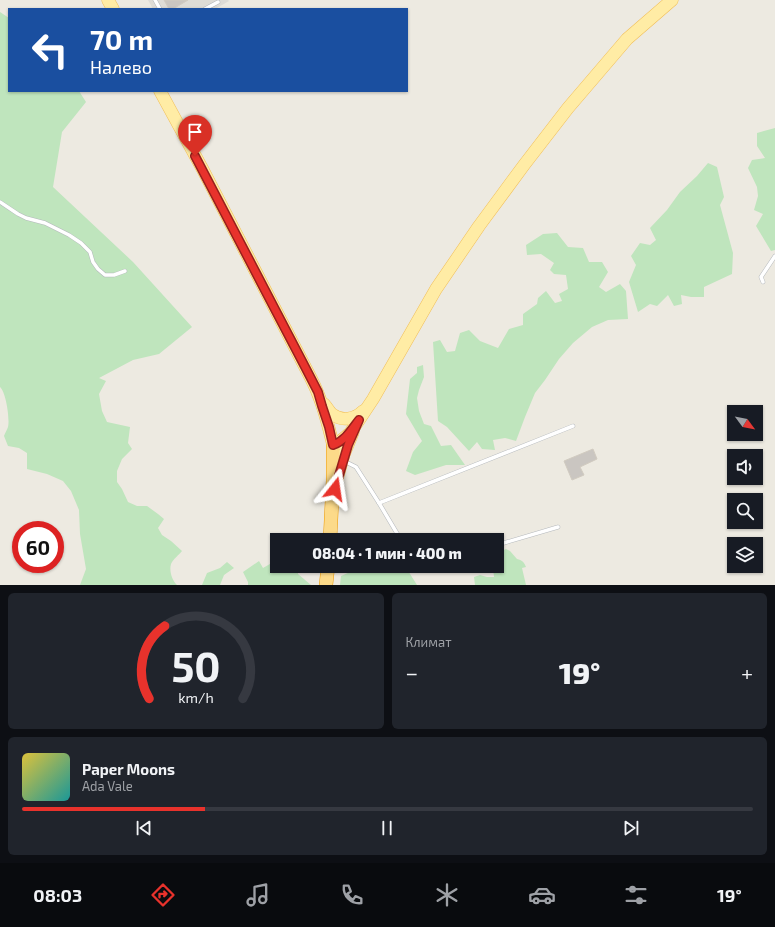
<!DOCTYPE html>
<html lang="ru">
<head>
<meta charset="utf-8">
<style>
  :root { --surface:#171b24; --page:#20242c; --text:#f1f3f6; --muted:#9ea1a6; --line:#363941; --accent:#e8322c }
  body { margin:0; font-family:"Exo 2",sans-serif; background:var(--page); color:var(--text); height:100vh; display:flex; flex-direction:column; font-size:15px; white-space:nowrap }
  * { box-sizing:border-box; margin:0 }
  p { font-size:13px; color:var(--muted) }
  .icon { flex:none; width:22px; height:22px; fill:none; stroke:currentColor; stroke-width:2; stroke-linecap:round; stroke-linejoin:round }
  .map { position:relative; height:585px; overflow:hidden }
  .details { display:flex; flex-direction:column; gap:8px; padding:8px; background:#0d0f14; flex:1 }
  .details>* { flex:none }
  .banner { position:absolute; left:8px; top:8px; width:400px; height:84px; border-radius:0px; box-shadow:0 1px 3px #0004; background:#1a4fa0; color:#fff; overflow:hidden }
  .needle { width:26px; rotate:122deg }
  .tools { position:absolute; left:727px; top:405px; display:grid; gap:8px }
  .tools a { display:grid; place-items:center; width:36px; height:36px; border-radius:0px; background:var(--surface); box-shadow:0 1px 3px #0004; font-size:20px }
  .speed { position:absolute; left:12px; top:521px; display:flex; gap:8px; font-size:20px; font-weight:700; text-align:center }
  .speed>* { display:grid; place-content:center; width:52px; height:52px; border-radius:50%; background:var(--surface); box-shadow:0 1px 3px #0004; line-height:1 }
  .speed .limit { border:6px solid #d22; background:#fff; color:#111 }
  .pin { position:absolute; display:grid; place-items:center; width:34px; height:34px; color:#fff; margin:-41px -17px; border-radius:50% 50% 50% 0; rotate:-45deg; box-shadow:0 0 4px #0007 }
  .pin .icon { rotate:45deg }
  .me { position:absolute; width:44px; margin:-22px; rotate:15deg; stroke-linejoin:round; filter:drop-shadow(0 0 3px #0008) }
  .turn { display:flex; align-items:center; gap:14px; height:84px; padding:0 16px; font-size:18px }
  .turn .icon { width:52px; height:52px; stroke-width:2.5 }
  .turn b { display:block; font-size:28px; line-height:34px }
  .big { font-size:30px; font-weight:800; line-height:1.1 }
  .details .card { flex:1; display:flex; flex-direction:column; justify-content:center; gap:6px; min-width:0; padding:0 14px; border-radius:6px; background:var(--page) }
  .details .dial { align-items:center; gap:0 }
  .dial svg { height:104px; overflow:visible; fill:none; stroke:var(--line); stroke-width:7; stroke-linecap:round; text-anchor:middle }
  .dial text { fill:var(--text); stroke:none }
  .song { display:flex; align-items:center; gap:12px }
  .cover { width:48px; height:48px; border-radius:6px; background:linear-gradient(135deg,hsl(50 70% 55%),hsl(180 70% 35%)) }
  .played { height:4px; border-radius:2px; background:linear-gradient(90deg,var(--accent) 25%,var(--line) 25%) }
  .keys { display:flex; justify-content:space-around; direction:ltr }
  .heat { display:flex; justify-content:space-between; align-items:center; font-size:22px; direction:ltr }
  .details .tiles { flex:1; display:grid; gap:8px; grid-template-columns:1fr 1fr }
  .card:last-child { grid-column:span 2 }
  .trip { position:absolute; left:270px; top:533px; width:234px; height:40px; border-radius:0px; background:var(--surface); box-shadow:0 1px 3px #0004; font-weight:800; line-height:40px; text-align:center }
  .dock { display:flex; height:64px; justify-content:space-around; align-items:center; background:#090b0e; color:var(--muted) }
  .dock .icon { width:28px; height:28px }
  .dock .active { color:var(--accent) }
  .dock b { font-size:18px; color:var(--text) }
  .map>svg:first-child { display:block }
  .industrial { fill:#dedcd6 }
  .green { fill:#bfe5bd }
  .building { fill:#cac6c1; stroke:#d1cbc0 }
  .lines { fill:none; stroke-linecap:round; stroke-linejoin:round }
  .lane-casing { stroke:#b4b8bc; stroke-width:4.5 }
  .primary-casing { stroke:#f1be57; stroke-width:13 }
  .highway-casing { stroke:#ed9901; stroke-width:14 }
  .lane { stroke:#fff; stroke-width:3.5 }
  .primary { stroke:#ffeca5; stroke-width:12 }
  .highway { stroke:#fcda89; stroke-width:13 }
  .route-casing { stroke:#97201d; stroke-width:10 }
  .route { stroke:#e8322c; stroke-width:7 }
</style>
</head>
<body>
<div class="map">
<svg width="775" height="585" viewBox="0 0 775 585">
  <rect width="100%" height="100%" fill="#edeae1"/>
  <polygon class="industrial" points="148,0 228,0 229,1 215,9 153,9"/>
  <g class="green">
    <path d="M0,12L9,18V91H79L86,102L62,132L53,187L133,262L192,327L159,354L133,360L99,378L106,381L99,394L102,411L107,422L130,427L128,443L132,449L122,459L117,471V482L122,489L128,502L137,506H147L158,514L164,519L158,528L162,535L171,541L182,551C179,555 173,559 171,564C169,571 172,580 177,585H80L86,569L80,534L79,510L71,491L63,481L47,474L27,469V453L19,448L8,446L4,436C5,433 7,430 8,427C10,419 6,392 0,387Z"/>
    <polygon points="775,128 775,250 771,251 756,226 763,214 754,210 758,196 757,187 748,168 752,160 765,158 757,146 757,133"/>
    <polygon points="708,163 717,167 724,197 720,205 733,253 732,274 704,287 704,297 691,297 681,295 682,304 674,306 668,295 657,306 650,304 638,312 629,282 636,265 631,256 640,243 650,245 656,240 650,228 667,210 680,192 697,176"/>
    <polygon points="557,233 568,247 583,248 589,262 602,262 608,272 599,287 606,292 620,284 626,291 628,319 608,320 592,327 573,343 559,359 545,380 535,393 525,417 516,441 505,438 493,440 495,450 482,449 477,442 469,451 447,427 438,421 433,342 440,340 447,352 455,351 460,333 469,330 480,341 498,348 509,329 523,325 523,314 537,304 538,298 546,291 555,303 562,301 559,294 568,289 566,275 554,274 550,270 554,263 541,254 527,255 526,245 543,234"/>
    <polygon points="423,365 424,377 419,390 417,398 419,411 424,424 431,426 441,446 451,445 465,465 446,465 415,475 406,471 413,452 422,441 406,414 410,379 417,373 417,367"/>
    <polygon points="276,543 277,543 277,566 298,566 298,574 311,585 248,585 248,582 243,572 259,561 263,568 275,561 275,550"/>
    <path d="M506,549L510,551L517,559C522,560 524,562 526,567L522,568L526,585H475L474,577L480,575L487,577H494L493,568L497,567L500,572H502V566L497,561V553Z"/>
    <polygon points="227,562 234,568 224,575 220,585 202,585 207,573 220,568"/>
    <polygon points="345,566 405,566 417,585 340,585 341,576 350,572"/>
  </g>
  <g class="building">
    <polygon points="164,0 188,0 173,9 169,9"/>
    <polygon points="593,449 597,459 580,467 584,475 572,480 564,461"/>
  </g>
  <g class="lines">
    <defs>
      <g id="lane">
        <polyline points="155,0 160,9"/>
        <polyline points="205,9 218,2"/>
        <polyline points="0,202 18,214 26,218 45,223 69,235 81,243 90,252 93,262 98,269 105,275 114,275 125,271"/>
        <polyline points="763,282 761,277 775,256"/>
        <polyline points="344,461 356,467 379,503 573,426"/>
        <polyline points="379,503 401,540"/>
        <polyline points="497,545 558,527"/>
      </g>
      <g id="primary">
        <polyline points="108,0 113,9"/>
        <path d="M160,91L203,170L303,363C308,373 314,383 318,394C325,411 329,428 333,445L337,444L350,433L359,420L373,399L436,289L479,226L524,165L568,108L627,39L672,0"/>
        <path d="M324,404C327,407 329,412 332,414C342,422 355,419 363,411"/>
        <polyline points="335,486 344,454 353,432"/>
      </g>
      <g id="highway">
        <polyline points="330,540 333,480 333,445"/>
        <polyline points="326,585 328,566"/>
      </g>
    </defs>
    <use href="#lane" class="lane-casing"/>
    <use href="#primary" class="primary-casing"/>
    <use href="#highway" class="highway-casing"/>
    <use href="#lane" class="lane"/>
    <use href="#primary" class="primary"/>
    <use href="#highway" class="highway"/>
  </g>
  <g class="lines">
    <defs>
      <path id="route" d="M195,156L303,363L318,392L322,406L329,427L333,445C345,441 352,429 359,420L348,445L335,489"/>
    </defs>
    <use href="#route" class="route-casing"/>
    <use href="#route" class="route"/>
  </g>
</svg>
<div class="tools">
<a><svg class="needle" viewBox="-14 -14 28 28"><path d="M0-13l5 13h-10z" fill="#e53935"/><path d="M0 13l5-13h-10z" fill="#9ea1a6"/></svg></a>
<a><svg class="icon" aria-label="sound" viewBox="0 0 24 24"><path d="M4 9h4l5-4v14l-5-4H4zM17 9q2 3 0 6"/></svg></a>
<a><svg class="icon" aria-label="search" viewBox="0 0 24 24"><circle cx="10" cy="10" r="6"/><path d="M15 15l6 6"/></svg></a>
<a><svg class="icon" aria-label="layers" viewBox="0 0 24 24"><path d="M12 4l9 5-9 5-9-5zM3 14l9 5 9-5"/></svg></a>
</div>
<div class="speed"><div class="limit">60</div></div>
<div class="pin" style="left:195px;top:156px;background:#d93025"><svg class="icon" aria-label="arrive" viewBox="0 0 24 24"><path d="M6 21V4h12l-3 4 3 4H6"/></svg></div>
<svg class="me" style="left:335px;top:489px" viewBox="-20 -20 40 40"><path d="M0-17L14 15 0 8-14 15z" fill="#e8322c" stroke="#fff" stroke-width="4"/></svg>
<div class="trip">08:04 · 1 мин · 400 m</div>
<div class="banner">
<div class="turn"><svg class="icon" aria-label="left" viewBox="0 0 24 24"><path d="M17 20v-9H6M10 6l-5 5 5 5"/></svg><div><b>70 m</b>Налево</div></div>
</div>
</div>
<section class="details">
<div class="tiles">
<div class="card dial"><svg viewBox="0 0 100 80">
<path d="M14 69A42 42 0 1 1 86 69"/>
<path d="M14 69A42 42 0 0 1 26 13" stroke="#e8322c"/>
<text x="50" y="56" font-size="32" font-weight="700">50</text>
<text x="50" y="72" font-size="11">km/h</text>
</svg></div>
<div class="card"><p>Климат</p>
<div class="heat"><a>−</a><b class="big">19°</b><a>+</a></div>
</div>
<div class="card">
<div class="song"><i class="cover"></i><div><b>Paper Moons</b><p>Ada Vale</p></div></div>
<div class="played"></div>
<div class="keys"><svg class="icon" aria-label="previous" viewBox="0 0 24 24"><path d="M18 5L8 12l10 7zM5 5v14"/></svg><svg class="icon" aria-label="pause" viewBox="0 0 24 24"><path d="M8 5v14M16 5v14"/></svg><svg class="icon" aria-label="next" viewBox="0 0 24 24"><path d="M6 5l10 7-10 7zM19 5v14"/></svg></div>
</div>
</div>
</section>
<nav class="dock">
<b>08:03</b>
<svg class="icon active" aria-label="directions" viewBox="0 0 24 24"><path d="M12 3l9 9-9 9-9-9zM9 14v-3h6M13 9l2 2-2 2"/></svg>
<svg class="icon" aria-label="music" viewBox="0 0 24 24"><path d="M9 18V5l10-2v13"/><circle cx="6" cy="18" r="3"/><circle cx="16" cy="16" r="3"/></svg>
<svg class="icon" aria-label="phone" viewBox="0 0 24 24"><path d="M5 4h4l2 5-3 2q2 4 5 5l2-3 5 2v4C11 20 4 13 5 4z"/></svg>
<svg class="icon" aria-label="climate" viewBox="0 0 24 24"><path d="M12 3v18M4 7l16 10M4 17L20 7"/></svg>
<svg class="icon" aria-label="car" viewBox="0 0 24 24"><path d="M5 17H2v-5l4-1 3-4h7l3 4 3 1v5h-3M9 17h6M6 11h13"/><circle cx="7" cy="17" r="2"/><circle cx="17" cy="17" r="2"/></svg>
<svg class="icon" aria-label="filters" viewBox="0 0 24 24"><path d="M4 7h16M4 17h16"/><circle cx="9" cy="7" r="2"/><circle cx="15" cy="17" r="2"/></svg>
<b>19°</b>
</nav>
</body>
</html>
